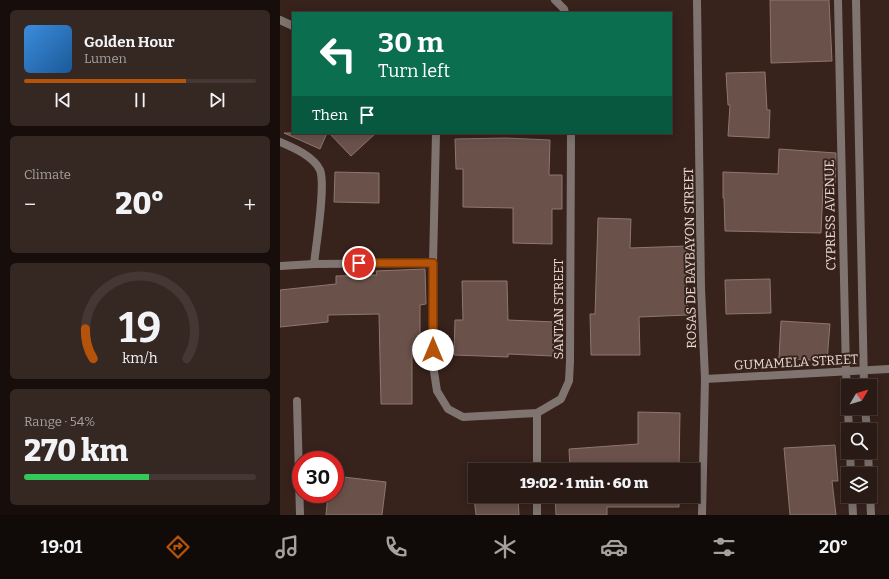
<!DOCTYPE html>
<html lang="en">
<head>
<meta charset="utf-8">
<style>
  :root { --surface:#291a15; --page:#352722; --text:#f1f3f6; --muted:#a5a1a0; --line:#453834; --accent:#b45309 }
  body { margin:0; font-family:Bitter,serif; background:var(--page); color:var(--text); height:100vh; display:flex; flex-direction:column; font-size:15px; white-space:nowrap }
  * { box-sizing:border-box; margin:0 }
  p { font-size:13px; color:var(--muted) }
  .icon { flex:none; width:22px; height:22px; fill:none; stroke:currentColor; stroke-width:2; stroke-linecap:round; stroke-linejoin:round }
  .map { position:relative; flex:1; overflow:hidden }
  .panel { display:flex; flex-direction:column; gap:10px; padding:10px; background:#170e0c; width:280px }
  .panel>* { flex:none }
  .banner { position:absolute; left:12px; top:12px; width:380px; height:122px; border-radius:0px; box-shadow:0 2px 10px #0003,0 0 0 1px var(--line); background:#0b6e4f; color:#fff; overflow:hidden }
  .needle { width:26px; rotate:52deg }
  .tools { position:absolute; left:561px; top:379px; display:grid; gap:8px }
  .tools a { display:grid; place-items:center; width:36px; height:36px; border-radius:0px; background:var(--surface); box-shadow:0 2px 10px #0003,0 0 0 1px var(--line); font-size:20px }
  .speed { position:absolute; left:12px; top:451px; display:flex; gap:8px; font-size:20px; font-weight:700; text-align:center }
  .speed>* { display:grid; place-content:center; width:52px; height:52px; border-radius:50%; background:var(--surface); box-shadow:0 2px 10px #0003,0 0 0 1px var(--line); line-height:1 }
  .speed .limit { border:6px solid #d22; background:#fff; color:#111 }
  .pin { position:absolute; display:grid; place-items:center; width:34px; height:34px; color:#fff; margin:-17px; border:2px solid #fff; border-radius:50%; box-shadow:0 1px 4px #0007 }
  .me { position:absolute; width:44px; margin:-22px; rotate:0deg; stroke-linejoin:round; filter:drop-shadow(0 0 3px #0008) }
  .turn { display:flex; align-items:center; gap:14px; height:84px; padding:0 20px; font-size:18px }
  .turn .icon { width:52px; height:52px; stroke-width:2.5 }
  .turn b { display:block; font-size:28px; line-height:34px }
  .then { display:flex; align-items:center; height:38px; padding:0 20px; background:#0003; gap:8px; font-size:15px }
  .big { font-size:30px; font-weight:800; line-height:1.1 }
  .panel .card { flex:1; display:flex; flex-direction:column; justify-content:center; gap:6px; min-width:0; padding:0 14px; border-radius:6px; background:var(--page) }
  .panel .dial { align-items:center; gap:0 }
  .dial svg { height:104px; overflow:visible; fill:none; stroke:var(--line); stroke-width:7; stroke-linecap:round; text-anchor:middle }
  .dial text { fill:var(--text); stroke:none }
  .song { display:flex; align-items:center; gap:12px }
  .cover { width:48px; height:48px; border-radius:6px; background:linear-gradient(135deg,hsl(210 70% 55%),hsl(210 70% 35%)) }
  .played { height:4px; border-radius:2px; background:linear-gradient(90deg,var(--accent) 70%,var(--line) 70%) }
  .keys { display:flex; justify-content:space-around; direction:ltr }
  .heat { display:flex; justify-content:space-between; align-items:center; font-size:22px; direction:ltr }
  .charge { height:6px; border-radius:3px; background:linear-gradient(90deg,#34c759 54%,var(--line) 0) }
  .trip { position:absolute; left:188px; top:463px; width:232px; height:40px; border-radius:0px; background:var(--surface); box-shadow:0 2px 10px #0003,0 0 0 1px var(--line); font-weight:800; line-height:40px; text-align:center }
  .dock { display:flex; height:64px; justify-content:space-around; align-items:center; background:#100a08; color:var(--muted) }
  .dock .icon { width:28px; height:28px }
  .dock .active { color:var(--accent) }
  .dock b { font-size:18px; color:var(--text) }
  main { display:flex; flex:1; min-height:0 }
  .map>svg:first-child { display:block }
  .building { fill:#6a524b; stroke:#8f766e }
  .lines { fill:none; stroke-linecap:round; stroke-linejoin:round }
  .minor { stroke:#807471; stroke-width:8 }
  .route-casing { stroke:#753606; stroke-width:10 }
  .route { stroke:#b45309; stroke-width:7 }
  .labels { text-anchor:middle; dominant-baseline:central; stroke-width:4; stroke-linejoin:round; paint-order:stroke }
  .street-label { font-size:13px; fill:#e7d9d4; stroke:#37221c }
</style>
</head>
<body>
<main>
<section class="panel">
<div class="card">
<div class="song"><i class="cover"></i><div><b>Golden Hour</b><p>Lumen</p></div></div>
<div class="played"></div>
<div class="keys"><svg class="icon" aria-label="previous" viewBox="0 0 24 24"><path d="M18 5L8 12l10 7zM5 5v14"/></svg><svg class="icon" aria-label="pause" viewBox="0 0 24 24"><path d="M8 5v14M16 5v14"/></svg><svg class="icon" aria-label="next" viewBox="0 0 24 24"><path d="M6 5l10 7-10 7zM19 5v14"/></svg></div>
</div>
<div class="card"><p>Climate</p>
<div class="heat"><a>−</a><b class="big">20°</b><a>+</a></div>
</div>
<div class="card dial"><svg viewBox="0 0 100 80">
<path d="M14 69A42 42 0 1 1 86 69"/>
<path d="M14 69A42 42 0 0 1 8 46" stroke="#b45309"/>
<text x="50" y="56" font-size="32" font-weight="700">19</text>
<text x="50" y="72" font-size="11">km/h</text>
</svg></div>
<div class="card"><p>Range · 54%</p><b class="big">270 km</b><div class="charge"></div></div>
</section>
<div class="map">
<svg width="609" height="515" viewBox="0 0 609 515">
  <rect width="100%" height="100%" fill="#37221c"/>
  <g class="building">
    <polygon points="490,0 549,0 552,61 491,63"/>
    <polygon points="485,72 487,110 490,110 489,138 448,136 450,105 448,105 446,73"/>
    <polygon points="4,133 47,133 40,149"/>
    <polygon points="49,133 96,133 71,156"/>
    <polygon points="226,138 270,140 269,175 282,175 282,209 272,209 272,244 233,243 233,208 183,207 183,169 176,169 175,139"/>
    <polygon points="499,149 556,153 555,188 543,188 541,233 445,231 444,198 443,198 443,172 498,174"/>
    <polygon points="55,172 99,173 99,203 54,202"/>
    <polygon points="318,218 351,219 350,248 408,246 410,274 406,275 408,315 359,317 360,355 311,355 310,314 315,314"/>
    <polygon points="145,269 146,304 140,305 140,346 132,346 132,404 101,404 99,314 48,315 48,322 0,327 0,290 56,284 56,276 97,275 96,271"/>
    <polygon points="490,279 491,313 446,314 445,280"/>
    <polygon points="182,281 227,281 228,320 275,322 273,356 228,354 228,357 174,355 175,320 183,320"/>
    <polygon points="501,321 550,324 547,361 499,358"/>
    <polygon points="358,412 400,413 399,470 290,470 289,449 358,444"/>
    <polygon points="555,445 558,481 552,481 556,515 510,515 504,448"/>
    <polygon points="191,471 195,471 195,496 238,496 239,515 196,515"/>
    <polygon points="55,476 106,482 102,515 46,515 48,494 55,494"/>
    <polygon points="275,496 399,496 399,507 327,507 327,515 276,515"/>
  </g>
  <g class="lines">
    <g class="minor">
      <polyline points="275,0 284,9 285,13"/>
      <polyline points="417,0 421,288 425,379 422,515"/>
      <polyline points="558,0 566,372 569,430"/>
      <polyline points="576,0 584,386"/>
      <polyline points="0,20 13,26"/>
      <polyline points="156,133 153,263 153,365 157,391 168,409 183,417 257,413 281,399 289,381 290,361 291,133"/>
      <path d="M0,142C14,148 33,156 40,170C46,185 36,245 34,264"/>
      <polyline points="0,266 34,264 153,263"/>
      <polyline points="425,379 609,369"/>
      <polyline points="17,401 20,515"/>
      <polyline points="585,408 587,430"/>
      <polyline points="570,452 571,474"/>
      <polyline points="588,452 589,474"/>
      <polyline points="257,470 257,413"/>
      <polyline points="590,493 591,515"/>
      <polyline points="572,496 573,515"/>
      <polyline points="257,515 257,496"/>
    </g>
  </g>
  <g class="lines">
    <defs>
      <polyline id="route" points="79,263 153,263 153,350"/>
    </defs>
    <use href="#route" class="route-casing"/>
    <use href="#route" class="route"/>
  </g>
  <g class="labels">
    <g class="street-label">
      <text transform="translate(550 215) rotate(-91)">CYPRESS AVENUE</text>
      <text transform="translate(410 258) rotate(-91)">ROSAS DE BAYBAYON STREET</text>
      <text transform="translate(278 309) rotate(-90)">SANTAN STREET</text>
      <text transform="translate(516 362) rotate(-3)">GUMAMELA STREET</text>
    </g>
  </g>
</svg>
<div class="tools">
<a><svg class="needle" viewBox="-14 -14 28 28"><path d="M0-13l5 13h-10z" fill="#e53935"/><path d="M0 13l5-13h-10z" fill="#a5a1a0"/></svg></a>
<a><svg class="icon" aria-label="search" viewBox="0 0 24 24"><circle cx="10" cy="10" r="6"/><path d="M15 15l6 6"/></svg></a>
<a><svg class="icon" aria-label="layers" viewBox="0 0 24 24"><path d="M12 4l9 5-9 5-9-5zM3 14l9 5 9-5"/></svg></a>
</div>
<div class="speed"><div class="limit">30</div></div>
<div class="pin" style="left:79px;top:263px;background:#d93025"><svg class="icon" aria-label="arrive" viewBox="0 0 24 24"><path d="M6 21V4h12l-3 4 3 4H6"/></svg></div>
<svg class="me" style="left:153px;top:350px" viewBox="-20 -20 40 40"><circle r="19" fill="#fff"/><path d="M0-13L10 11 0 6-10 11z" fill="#b45309"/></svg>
<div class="trip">19:02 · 1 min · 60 m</div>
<div class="banner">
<div class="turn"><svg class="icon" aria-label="left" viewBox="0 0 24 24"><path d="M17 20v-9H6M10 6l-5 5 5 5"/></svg><div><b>30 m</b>Turn left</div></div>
<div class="then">Then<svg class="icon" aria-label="arrive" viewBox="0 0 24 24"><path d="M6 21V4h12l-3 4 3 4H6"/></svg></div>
</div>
</div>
</main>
<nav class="dock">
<b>19:01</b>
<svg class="icon active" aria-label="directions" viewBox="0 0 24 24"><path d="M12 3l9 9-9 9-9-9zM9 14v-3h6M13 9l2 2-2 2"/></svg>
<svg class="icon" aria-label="music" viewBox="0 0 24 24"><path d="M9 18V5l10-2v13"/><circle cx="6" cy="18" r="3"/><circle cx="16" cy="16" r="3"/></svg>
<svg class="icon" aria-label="phone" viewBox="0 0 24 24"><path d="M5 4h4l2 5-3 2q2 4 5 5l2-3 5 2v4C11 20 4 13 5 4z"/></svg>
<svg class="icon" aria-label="climate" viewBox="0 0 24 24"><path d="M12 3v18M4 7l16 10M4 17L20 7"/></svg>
<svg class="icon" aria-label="car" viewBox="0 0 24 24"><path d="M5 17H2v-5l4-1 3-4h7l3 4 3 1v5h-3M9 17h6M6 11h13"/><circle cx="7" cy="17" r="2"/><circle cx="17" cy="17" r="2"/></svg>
<svg class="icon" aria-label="filters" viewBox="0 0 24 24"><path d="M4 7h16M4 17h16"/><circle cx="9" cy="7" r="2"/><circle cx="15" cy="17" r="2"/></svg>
<b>20°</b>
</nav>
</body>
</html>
